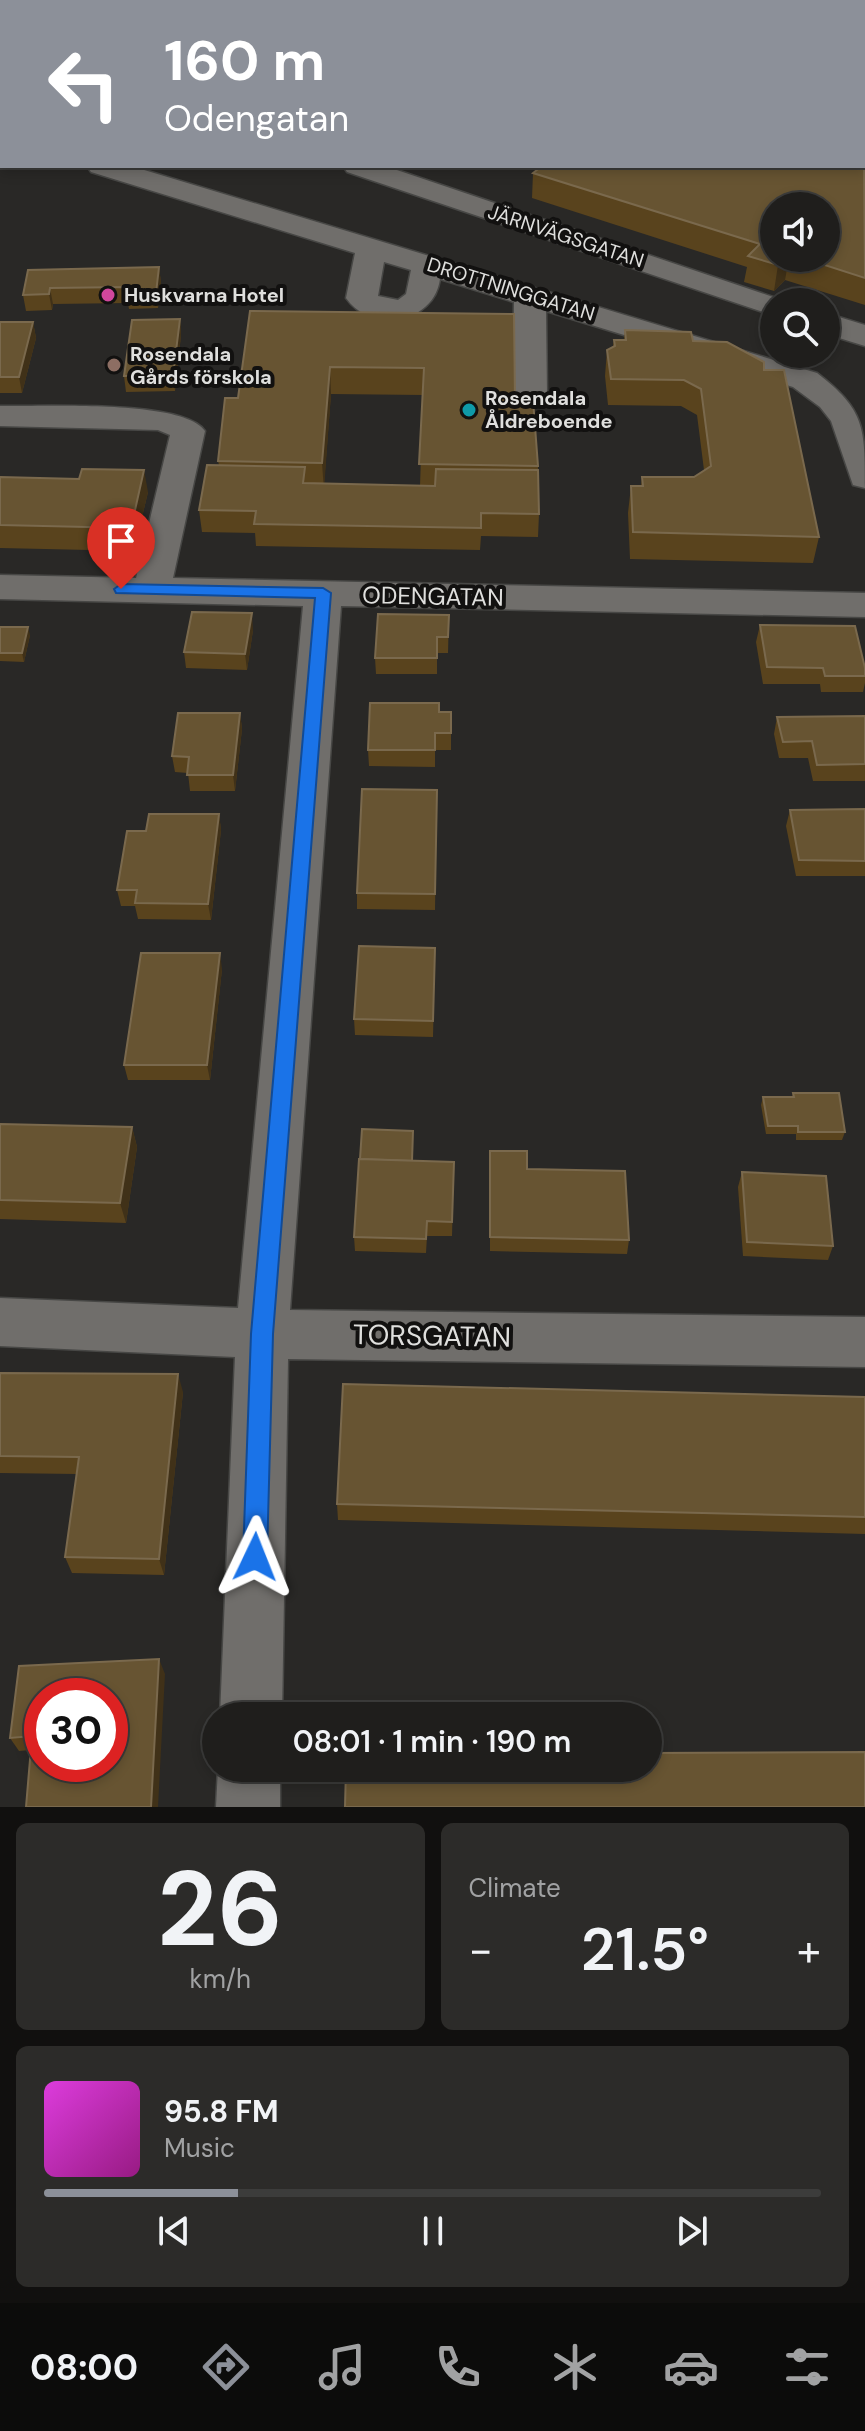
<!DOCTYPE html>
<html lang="en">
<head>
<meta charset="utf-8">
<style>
  :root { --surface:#1f1e1c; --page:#2c2b29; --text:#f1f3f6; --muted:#a1a2a3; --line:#3c3c3b; --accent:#8c9099 }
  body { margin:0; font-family:"DM Sans",sans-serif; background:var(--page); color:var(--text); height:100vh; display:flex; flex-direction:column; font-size:30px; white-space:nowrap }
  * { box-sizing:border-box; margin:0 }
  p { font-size:26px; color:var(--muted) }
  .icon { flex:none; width:44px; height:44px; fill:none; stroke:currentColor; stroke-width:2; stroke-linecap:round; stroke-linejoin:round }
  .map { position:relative; height:1807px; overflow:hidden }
  .side { display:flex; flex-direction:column; gap:16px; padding:16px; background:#11100f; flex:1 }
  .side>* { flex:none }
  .hud { position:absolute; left:0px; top:0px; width:866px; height:168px; box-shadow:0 4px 12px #0003,0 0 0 2px var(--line); background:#8c9099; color:#fff; overflow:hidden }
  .fabs { position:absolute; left:760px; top:192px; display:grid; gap:16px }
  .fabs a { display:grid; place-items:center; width:80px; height:80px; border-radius:50%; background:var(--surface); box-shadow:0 4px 12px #0003,0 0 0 2px var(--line); font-size:40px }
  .speed { position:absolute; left:24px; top:1678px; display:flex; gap:16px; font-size:40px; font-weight:700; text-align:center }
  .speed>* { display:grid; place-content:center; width:104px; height:104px; border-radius:50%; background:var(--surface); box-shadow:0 4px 12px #0003,0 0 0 2px var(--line); line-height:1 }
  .speed .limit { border:12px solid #d22; background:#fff; color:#111 }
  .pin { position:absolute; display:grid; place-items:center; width:68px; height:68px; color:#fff; margin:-82px -34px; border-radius:50% 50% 50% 0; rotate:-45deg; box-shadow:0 0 8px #0007 }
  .pin .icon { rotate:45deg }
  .me { position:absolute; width:88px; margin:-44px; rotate:2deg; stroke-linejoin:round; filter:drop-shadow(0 0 6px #0008) }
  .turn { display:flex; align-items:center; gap:28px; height:168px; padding:0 32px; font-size:36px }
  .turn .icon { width:104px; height:104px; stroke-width:2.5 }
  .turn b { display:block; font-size:56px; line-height:68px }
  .big { font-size:60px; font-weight:600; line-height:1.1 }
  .side .tile { flex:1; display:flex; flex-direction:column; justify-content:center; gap:12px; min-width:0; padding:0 28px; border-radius:12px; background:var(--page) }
  .side .dial { align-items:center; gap:0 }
  .dial b { font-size:104px; line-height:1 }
  .song { display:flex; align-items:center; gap:24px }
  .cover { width:96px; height:96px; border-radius:12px; background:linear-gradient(135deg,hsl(300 70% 55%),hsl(310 70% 35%)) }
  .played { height:8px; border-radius:4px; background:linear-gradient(90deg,var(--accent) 25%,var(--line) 25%) }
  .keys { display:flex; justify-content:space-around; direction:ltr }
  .heat { display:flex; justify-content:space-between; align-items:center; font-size:44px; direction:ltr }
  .side .tiles { flex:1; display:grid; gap:16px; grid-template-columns:1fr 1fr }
  .tile:last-child { grid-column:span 2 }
  .trip { position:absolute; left:202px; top:1702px; width:460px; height:80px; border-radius:40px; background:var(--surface); box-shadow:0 4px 12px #0003,0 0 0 2px var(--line); font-weight:600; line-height:80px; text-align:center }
  .menu { display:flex; height:128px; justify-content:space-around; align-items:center; background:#0c0c0b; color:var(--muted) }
  .menu .icon { width:56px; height:56px }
  .menu .on { color:var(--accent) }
  .menu b { font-size:36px; color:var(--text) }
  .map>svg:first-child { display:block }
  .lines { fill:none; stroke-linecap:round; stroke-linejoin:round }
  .minor-casing { stroke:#474745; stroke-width:3 }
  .minor { fill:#706e6b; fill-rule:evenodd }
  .wall { fill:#59431d; fill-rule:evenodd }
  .shaded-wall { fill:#403118 }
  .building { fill:#675432; stroke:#7a694d; stroke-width:2; fill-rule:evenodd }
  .route { fill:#1a73e8; stroke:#114b97; stroke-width:2 }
  .hotel-dot { fill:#d1479c; stroke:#121110; stroke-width:3 }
  .education-dot { fill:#8d6e63; stroke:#121110; stroke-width:3 }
  .culture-dot { fill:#0f9aa8; stroke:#121110; stroke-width:3 }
  .labels { text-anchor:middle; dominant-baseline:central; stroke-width:8; stroke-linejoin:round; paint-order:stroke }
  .far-street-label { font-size:20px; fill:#dfdfdd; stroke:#121110 }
  .far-poi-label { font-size:20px; font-weight:bold; fill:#dfdfdd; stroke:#121110; text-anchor:start }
  .street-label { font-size:24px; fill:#dfdfdd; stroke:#121110 }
  .near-street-label { font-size:28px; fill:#dfdfdd; stroke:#121110 }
</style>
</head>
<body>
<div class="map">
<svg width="865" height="1807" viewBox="0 0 865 1807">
  <rect width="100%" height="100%" fill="#292826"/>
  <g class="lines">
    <defs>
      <g id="minor">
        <polygon points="18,0 44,0 46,2 19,2"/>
        <rect x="864" y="57" width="1" height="16"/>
        <path d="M87,166H131L817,373C865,410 865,427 865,488L853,485L831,421L820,407L793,387L546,311L547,396L542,403L530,406L518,403L513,396L514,302L440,279C434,324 371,334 346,298L355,253L91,172ZM384,262L411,270L406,294L398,300L378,296Z"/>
        <polygon points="343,166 385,166 788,302 774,302 774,314 763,312 347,172"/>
        <polygon points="826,313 865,325 865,346 826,334"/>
        <path d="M0,406C41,407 183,399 205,431L173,578L865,593V617L341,606L290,1310L865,1317V1367L288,1359L282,1716H220L235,1357L0,1346V1298L238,1308L303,606L0,599V575L136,578L170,435L158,430L0,426Z"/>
        <polygon points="218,1768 280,1768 280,1807 216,1807"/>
      </g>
    </defs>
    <use href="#minor" class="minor-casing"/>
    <use href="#minor" class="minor"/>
  </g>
  <g class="wall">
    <polygon points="220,0 295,0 298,2 224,2"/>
    <polygon points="331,0 499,0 503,2 331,2"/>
    <polygon points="501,0 575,0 568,2 504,2"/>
    <path d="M865,120V305L785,280L774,291L744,282L747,267L532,198L533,173L864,166ZM826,206V258H774Z"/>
    <polygon points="159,267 161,283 158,308 129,309 128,303 53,304 52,310 26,311 23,295 28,270"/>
    <path d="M250,311L515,400L538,466L539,514L538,537L481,536L480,550L256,546L255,533L202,532L199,510L219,465L218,461L238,398ZM331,394L423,395L420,486L324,484Z"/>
    <polygon points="180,319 181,335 175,391 126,392 124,376"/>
    <polygon points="0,322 33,322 36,338 22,393 0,393"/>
    <polygon points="625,330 693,341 764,370 819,537 813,563 630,559 628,513 631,486 641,486 642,477 694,477 704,470 697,415 681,406 608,405 605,376 607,350 613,346 614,340 624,340"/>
    <polygon points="0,477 148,492 134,551 0,548"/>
    <polygon points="449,615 448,653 437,653 437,674 376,674 375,658"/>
    <polygon points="760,625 865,668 865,683 863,692 821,692 820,684 763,684 756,642"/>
    <polygon points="0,627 30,635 24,662 0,661"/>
    <polygon points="253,630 247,670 186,668 184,652"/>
    <polygon points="451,712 451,750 435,750 435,767 369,766 368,750"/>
    <polygon points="240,713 242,729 235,791 190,791 188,773 175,772 172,756"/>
    <polygon points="865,716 865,781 813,781 808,758 779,758 774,734 777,717"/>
    <polygon points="437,790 435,910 357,909 357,893"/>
    <polygon points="865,809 865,876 796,876 786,826 790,810"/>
    <polygon points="219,814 221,830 211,920 138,919 135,906 121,906 117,890 146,831"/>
    <polygon points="435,948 433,1037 355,1035 354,1019"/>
    <polygon points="222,969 210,1080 128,1080 124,1065"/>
    <polygon points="793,1093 845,1132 842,1140 796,1140 796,1134 766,1134 761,1105 763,1097 792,1097"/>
    <polygon points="0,1124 132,1127 137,1147 126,1223 0,1219"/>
    <polygon points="490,1151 527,1169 629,1240 627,1254 490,1251"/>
    <polygon points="413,1161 454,1162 452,1236 427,1236 426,1253 355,1251 354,1237"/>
    <polygon points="742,1172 833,1246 828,1260 743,1256 738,1187"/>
    <polygon points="0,1373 183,1392 164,1575 72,1573 65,1557 77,1474 0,1473"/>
    <polygon points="865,1397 865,1534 338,1520 337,1504"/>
    <polygon points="165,1674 31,1750 19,1751 10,1738"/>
  </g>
  <g class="shaded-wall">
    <polygon points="526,0 575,0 568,2 526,2"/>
    <polygon points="786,258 789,258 785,280 774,291 778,265"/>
    <polygon points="159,267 161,283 158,308 156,293"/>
    <polygon points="50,288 53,304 52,310 49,294"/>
    <polygon points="180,319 181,335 175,391 173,375"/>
    <polygon points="33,322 36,338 22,393 19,377"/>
    <polygon points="330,367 331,394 324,490 322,463"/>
    <polygon points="144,470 148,492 134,551 131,528"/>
    <polygon points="252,613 253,630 247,670 245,654"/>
    <polygon points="28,627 30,635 24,662 22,653"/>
    <polygon points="240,713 242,729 235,791 233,775"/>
    <polygon points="219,814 221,830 211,920 208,904"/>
    <polygon points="220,953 222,969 210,1080 207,1065"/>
    <polygon points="132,1127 137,1147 126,1223 120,1203"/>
    <polygon points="178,1374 183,1392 164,1575 159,1559"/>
    <polygon points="159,1659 165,1674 158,1807 151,1807"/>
  </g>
  <g class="building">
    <polygon points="245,0 295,0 298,2 239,2"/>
    <polygon points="342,0 499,0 503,2 346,2"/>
    <polygon points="865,120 865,144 864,143"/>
    <polygon points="864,162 865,278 803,258 826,258 826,206 774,206 774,258 786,258 778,265 748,256 760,244 533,173 542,166 864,166"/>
    <polygon points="159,267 156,293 127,293 128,287 50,288 49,294 23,295 28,270"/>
    <polygon points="250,311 514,314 515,400 533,400 538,466 419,464 424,368 330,367 322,463 218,461 225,398 238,398"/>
    <polygon points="180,319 173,375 124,376 132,320"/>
    <polygon points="0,322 33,322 19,377 0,377"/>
    <polygon points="625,330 691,332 693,341 727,342 764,362 764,370 784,370 819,537 633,532 631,486 643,486 642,477 694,477 711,466 701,389 684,380 611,379 607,350 615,346 614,340 626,340"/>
    <polygon points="207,465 305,467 303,483 435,486 436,469 538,470 539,514 481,513 481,528 254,524 256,511 199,510"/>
    <polygon points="82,469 144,470 131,528 0,525 0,477 79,479"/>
    <polygon points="192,612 252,613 245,654 184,652"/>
    <polygon points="378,614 449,615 448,637 437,637 437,658 375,658"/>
    <polygon points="760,625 855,626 865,668 865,676 825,676 823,668 767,667"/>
    <polygon points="0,627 28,627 22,653 0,653"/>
    <polygon points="370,703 439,703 439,712 451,712 451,733 435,733 435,750 368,750"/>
    <polygon points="178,713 240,713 233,775 187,775 189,757 172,756"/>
    <polygon points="865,716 865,764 817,765 812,741 783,742 777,717"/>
    <polygon points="362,789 437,790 435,894 357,893"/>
    <polygon points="865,809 865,861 799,860 790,810"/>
    <polygon points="149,814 219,814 208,904 135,903 137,890 117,890 127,831 146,831"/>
    <polygon points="359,946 435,948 433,1021 354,1019"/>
    <polygon points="141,953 220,953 207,1065 124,1065"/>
    <polygon points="793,1093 839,1093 845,1132 798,1132 798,1126 768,1126 763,1097 794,1097"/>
    <polygon points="0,1124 132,1127 120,1203 0,1200"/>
    <polygon points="362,1129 413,1131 412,1161 360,1159"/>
    <polygon points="490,1151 527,1151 527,1169 625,1171 629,1240 490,1237"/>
    <polygon points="359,1159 454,1162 452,1222 427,1221 426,1239 354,1237"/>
    <polygon points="742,1172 826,1176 833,1246 747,1242"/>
    <polygon points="0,1373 178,1374 159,1559 65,1557 79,1457 0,1456"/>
    <polygon points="343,1384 865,1397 865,1517 337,1504"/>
    <path d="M159,1659L151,1807H26L32,1736L10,1738L19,1666ZM42,1696H110V1764H42Z"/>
    <polygon points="865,1752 865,1807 345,1807 346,1768 648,1768 648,1753"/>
  </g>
  <polygon class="route" points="121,584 323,588 331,593 273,1334 267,1557 264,1565 255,1569 247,1565 243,1557 251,1334 315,598 116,593 114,589"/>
  <circle class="hotel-dot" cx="108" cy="295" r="8"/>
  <circle class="education-dot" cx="114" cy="365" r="8"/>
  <circle class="culture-dot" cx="469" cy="410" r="8"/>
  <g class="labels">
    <g class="far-street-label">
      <text transform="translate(566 236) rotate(18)">JÄRNVÄGSGATAN</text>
      <text transform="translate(511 289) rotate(17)">DROTTNINGGATAN</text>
    </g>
    <g class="far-poi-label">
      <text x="124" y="295">Huskvarna Hotel</text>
      <text x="130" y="354">Rosendala<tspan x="130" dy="23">Gårds förskola</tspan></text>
      <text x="485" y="398">Rosendala<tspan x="485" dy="23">Åldreboende</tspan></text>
    </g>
    <g class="street-label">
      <text transform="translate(433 596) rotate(1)">ODENGATAN</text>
    </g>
    <g class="near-street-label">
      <text transform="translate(432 1336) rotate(1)">TORSGATAN</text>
    </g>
  </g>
</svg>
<div class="fabs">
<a><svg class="icon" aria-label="sound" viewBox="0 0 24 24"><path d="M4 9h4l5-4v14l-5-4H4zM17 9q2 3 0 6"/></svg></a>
<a><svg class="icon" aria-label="search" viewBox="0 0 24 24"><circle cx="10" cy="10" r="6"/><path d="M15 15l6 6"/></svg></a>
</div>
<div class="speed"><div class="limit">30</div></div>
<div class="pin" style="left:121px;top:589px;background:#d93025"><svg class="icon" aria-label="arrive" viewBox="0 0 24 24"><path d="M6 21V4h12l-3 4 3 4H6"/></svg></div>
<svg class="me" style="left:255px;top:1557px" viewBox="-20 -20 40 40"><path d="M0-17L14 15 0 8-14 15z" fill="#1a73e8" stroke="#fff" stroke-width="4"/></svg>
<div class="trip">08:01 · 1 min · 190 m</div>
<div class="hud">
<div class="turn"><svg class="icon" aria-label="left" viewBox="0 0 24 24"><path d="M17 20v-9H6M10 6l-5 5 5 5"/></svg><div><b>160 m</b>Odengatan</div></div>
</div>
</div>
<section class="side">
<div class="tiles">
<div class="tile dial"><b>26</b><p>km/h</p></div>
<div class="tile"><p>Climate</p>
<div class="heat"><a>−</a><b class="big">21.5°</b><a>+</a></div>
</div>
<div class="tile">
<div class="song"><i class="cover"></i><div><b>95.8 FM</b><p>Music</p></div></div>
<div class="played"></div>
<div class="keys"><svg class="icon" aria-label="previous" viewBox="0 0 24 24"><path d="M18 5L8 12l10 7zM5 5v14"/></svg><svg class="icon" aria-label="pause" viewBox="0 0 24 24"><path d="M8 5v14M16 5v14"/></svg><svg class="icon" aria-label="next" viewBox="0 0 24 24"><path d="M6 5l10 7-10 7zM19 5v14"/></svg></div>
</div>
</div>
</section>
<nav class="menu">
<b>08:00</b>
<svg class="icon on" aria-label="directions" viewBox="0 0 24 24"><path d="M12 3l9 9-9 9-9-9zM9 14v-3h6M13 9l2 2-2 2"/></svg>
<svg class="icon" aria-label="music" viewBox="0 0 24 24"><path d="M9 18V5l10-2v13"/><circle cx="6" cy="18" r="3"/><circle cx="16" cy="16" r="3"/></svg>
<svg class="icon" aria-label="phone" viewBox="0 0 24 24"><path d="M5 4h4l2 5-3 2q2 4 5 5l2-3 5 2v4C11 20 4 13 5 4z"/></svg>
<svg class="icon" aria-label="climate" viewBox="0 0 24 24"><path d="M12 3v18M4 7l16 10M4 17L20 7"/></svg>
<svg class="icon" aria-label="car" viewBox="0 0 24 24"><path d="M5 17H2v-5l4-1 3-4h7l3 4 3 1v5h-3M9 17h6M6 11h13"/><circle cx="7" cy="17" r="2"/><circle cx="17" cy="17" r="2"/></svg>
<svg class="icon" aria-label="filters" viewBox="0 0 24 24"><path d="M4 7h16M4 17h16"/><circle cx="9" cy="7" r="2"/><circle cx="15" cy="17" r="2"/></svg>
</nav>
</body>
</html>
